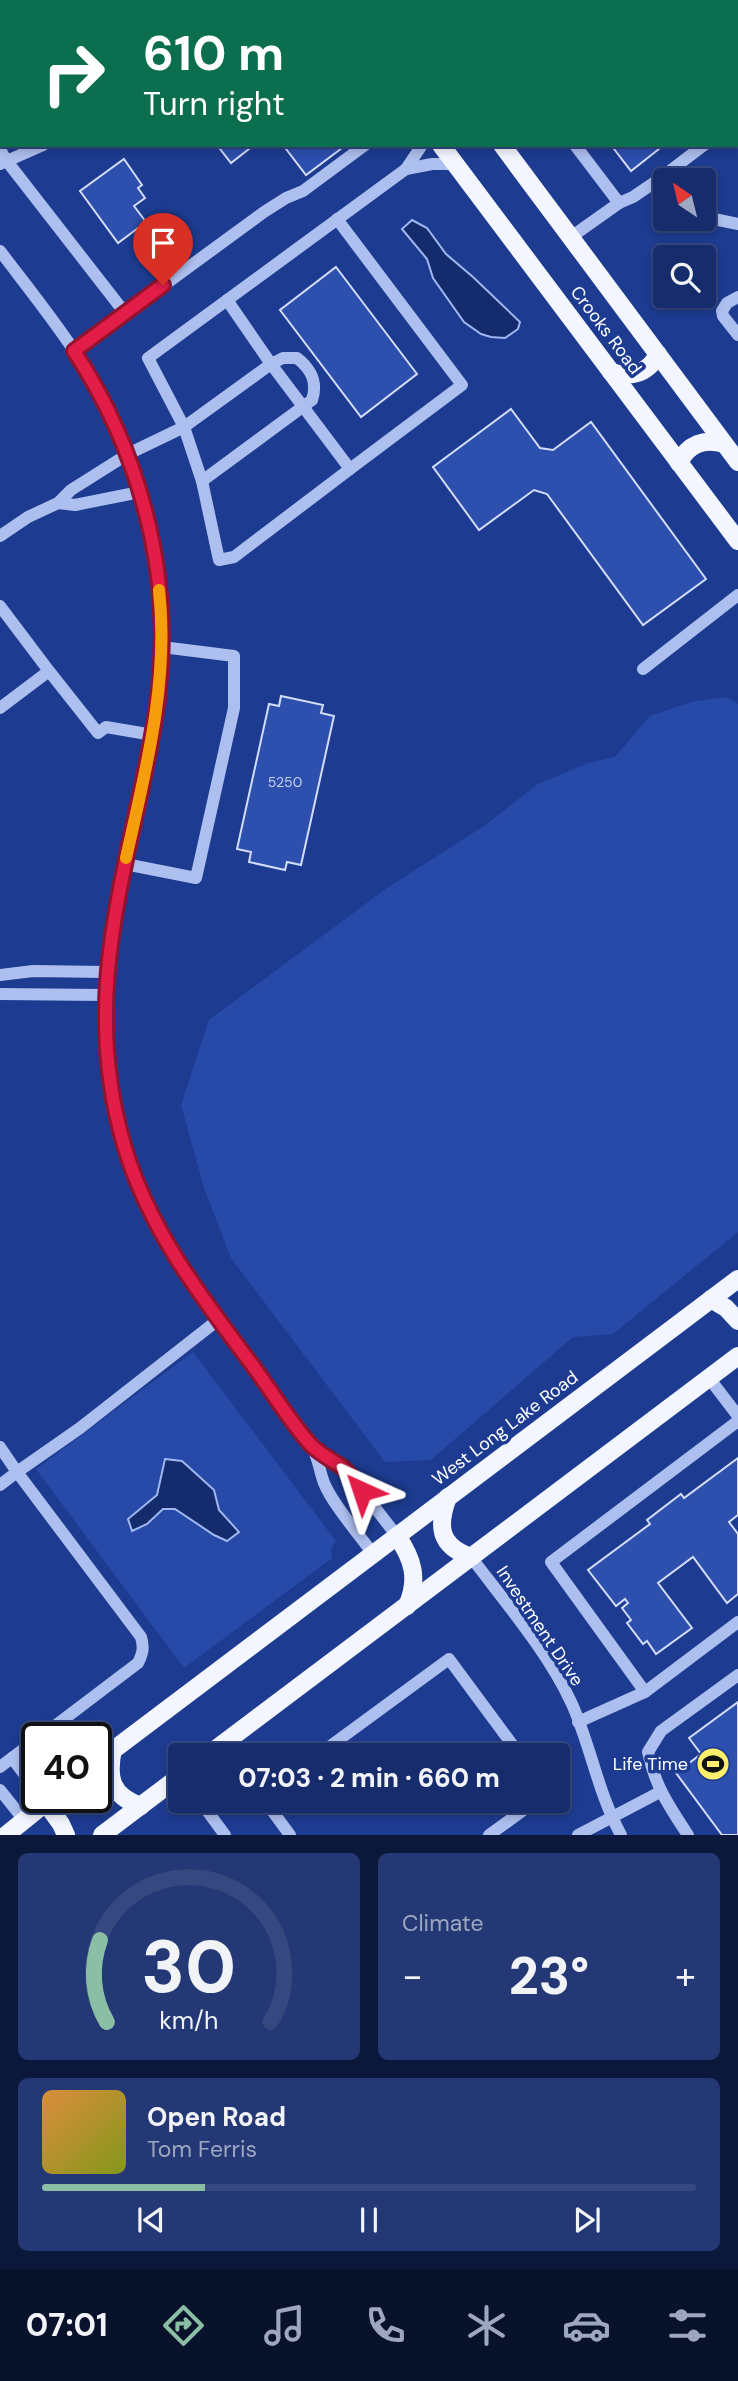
<!DOCTYPE html>
<html lang="en">
<head>
<meta charset="utf-8">
<style>
  :root { --surface:#162c6c; --page:#233874; --text:#f1f3f6; --muted:#9ea7c2; --line:#35487f; --accent:#8abfa5 }
  body { margin:0; font-family:"DM Sans",sans-serif; background:var(--page); color:var(--text); height:100vh; display:flex; flex-direction:column; font-size:26px; white-space:nowrap }
  * { box-sizing:border-box; margin:0 }
  p { font-size:23px; color:var(--muted) }
  .icon { flex:none; width:38px; height:38px; fill:none; stroke:currentColor; stroke-width:2; stroke-linecap:round; stroke-linejoin:round }
  .map { position:relative; height:1835px; overflow:hidden }
  .drawer { display:flex; flex-direction:column; gap:18px; padding:18px; background:#0c183b; flex:1 }
  .drawer>* { flex:none }
  .banner { position:absolute; left:0px; top:0px; width:738px; height:147px; box-shadow:0 4px 10px #0003,0 0 0 2px var(--line); background:#0b6e4f; color:#fff; overflow:hidden }
  .needle { width:46px; rotate:325deg }
  .buttons { position:absolute; left:653px; top:168px; display:grid; gap:14px }
  .buttons a { display:grid; place-items:center; width:63px; height:63px; border-radius:7px; background:var(--surface); box-shadow:0 4px 10px #0003,0 0 0 2px var(--line); font-size:35px }
  .speed { position:absolute; left:21px; top:1722px; display:flex; gap:14px; font-size:35px; font-weight:700; text-align:center }
  .speed>* { display:grid; place-content:center; width:91px; height:91px; border-radius:50%; background:var(--surface); box-shadow:0 4px 10px #0003,0 0 0 2px var(--line); line-height:1 }
  .speed .limit { border:4px solid #111; border-radius:10px; background:#fff; color:#111 }
  .pin { position:absolute; display:grid; place-items:center; width:60px; height:60px; color:#fff; margin:-72px -30px; border-radius:50% 50% 50% 0; rotate:-45deg; box-shadow:0 0 7px #0007 }
  .pin .icon { rotate:45deg }
  .me { position:absolute; width:77px; margin:-38px; rotate:318deg; stroke-linejoin:round; filter:drop-shadow(0 0 5px #0008) }
  .turn { display:flex; align-items:center; gap:24px; height:147px; padding:0 28px; font-size:32px }
  .turn .icon { width:91px; height:91px; stroke-width:2.5 }
  .turn b { display:block; font-size:49px; line-height:60px }
  .big { font-size:52px; font-weight:800; line-height:1.1 }
  .drawer .card { flex:1; display:flex; flex-direction:column; justify-content:center; gap:10px; min-width:0; padding:0 24px; border-radius:10px; background:var(--page) }
  .drawer .dial { align-items:center; gap:0 }
  .dial svg { height:182px; overflow:visible; fill:none; stroke:var(--line); stroke-width:7; stroke-linecap:round; text-anchor:middle }
  .dial text { fill:var(--text); stroke:none }
  .song { display:flex; align-items:center; gap:21px }
  .cover { width:84px; height:84px; border-radius:10px; background:linear-gradient(135deg,hsl(30 70% 55%),hsl(70 70% 35%)) }
  .played { height:7px; border-radius:4px; background:linear-gradient(90deg,var(--accent) 25%,var(--line) 25%) }
  .keys { display:flex; justify-content:space-around; direction:ltr }
  .heat { display:flex; justify-content:space-between; align-items:center; font-size:38px; direction:ltr }
  .drawer .tiles { flex:1; display:grid; gap:18px; grid-template-columns:1fr 1fr }
  .card:last-child { grid-column:span 2 }
  .trip { position:absolute; left:168px; top:1743px; width:402px; height:70px; border-radius:7px; background:var(--surface); box-shadow:0 4px 10px #0003,0 0 0 2px var(--line); font-weight:800; line-height:70px; text-align:center }
  .tabs { display:flex; height:112px; justify-content:space-around; align-items:center; background:#09122b; color:var(--muted) }
  .tabs .icon { width:49px; height:49px }
  .tabs .on { color:var(--accent) }
  .tabs b { font-size:32px; color:var(--text) }
  .map>svg:first-child { display:block }
  .green { fill:#274aa9 }
  .water { fill:#142b6e; stroke:#a0b7ef; stroke-width:2 }
  .building { fill:#2d4fae; stroke:#d3ddfa; stroke-width:2 }
  .lines { fill:none; stroke-linecap:round; stroke-linejoin:round }
  .minor { stroke:#adbfee; stroke-width:12 }
  .major { stroke:#f4f6ff; stroke-width:18 }
  .route-casing { stroke:#92132f; stroke-width:18 }
  .route { stroke:#e11d48; stroke-width:12 }
  .slow { stroke:#f59e0b; stroke-width:12 }
  .labels { text-anchor:middle; dominant-baseline:central; stroke-width:7; stroke-linejoin:round; paint-order:stroke }
  .number-label { font-size:14px; fill:#cad3eb }
  .street-label { font-size:18px; fill:#fff; stroke:#1d3b90 }
  .poi-label { font-size:18px; fill:#fff; stroke:#1d3b90; text-anchor:end }
</style>
</head>
<body>
<div class="map">
<svg width="738" height="1835" viewBox="0 0 738 1835">
  <rect width="100%" height="100%" fill="#1d3b90"/>
  <g class="green">
    <polygon points="726,697 738,704 738,1232 613,1334 573,1337 431,1460 385,1462 231,1258 204,1188 181,1105 209,1020 387,888 484,826 538,784 588,763 615,757 650,716 691,702"/>
    <polygon points="193,1352 336,1541 331,1549 332,1558 184,1668 36,1469"/>
  </g>
  <g class="water">
    <polygon points="412,220 427,228 446,254 473,277 520,322 518,329 505,338 491,337 481,334 464,322 433,278 427,259 402,229"/>
    <polygon points="165,1459 182,1461 214,1490 219,1510 239,1532 227,1541 214,1535 175,1509 163,1509 147,1524 132,1531 128,1519 157,1495"/>
  </g>
  <g class="building">
    <polygon points="17,0 113,0 114,2 18,2"/>
    <polygon points="217,145 254,145 231,163"/>
    <polygon points="283,145 346,145 306,175"/>
    <polygon points="611,145 664,145 631,171"/>
    <polygon points="124,159 142,185 138,188 145,198 134,206 146,222 118,243 80,191"/>
    <polygon points="336,267 417,374 361,417 280,310"/>
    <polygon points="511,409 540,448 553,450 591,422 706,579 643,625 547,494 534,490 479,530 433,467"/>
    <polygon points="281,696 323,705 321,713 334,716 301,865 287,862 285,870 249,862 251,852 237,849 269,704 279,706"/>
    <polygon points="738,1458 738,1515 729,1522 738,1534 738,1594 727,1603 693,1557 658,1583 692,1628 656,1654 647,1641 643,1644 627,1623 631,1620 622,1608 628,1603 625,1599 616,1606 588,1570 650,1524 647,1520 681,1494 684,1498"/>
    <polygon points="738,1702 738,1835 722,1835 676,1773 701,1754 689,1738"/>
  </g>
  <g class="lines">
    <g class="minor">
      <polyline points="273,0 275,2"/>
      <polyline points="603,0 604,2"/>
      <polyline points="628,0 630,2"/>
      <polyline points="232,2 234,0"/>
      <polyline points="576,2 578,0"/>
      <polyline points="639,2 642,0"/>
      <polyline points="575,145 619,203"/>
      <polyline points="0,149 6,160 125,313"/>
      <polyline points="0,164 43,145"/>
      <polyline points="406,169 432,164 455,164"/>
      <polyline points="704,217 738,224"/>
      <polyline points="571,237 619,203 633,197 658,180 704,145"/>
      <path d="M0,251C29,289 59,326 85,367C140,455 167,563 161,667C158,715 147,762 137,808C115,907 94,997 113,1099C141,1247 232,1325 310,1443C318,1455 319,1470 324,1483C333,1505 359,1534 373,1554"/>
      <polyline points="738,297 727,303 722,311 723,316 738,335"/>
      <polyline points="227,300 271,364 350,469 462,385 337,219"/>
      <polyline points="74,351 264,212 286,198 303,191 365,145"/>
      <path d="M283,358H297C311,369 318,382 312,400L202,481L184,427L271,364Z"/>
      <polyline points="202,481 219,560 234,557 350,469"/>
      <polyline points="58,503 75,505 140,492"/>
      <polyline points="0,536 28,517 58,503 71,490 128,454 184,427 148,358 406,169 422,145"/>
      <polyline points="0,606 49,671"/>
      <polyline points="643,669 738,595"/>
      <polyline points="0,708 49,671 98,733 106,727 153,735"/>
      <polyline points="125,864 196,878 234,708 234,656 162,647"/>
      <polyline points="0,975 33,971 106,972"/>
      <polyline points="0,994 105,995"/>
      <polyline points="709,1378 738,1416"/>
      <polyline points="738,1421 551,1562 645,1692 738,1622"/>
      <polyline points="0,1447 17,1472 80,1428 218,1320"/>
      <polyline points="313,1447 345,1469 397,1536"/>
      <path d="M0,1485L17,1472L141,1637C144,1647 143,1653 138,1663L39,1738"/>
      <path d="M471,1557C505,1602 548,1652 572,1704C591,1747 598,1793 621,1835"/>
      <polyline points="578,1722 645,1692"/>
      <polyline points="318,1755 449,1659 520,1755"/>
      <polyline points="12,1758 37,1791"/>
      <polyline points="0,1767 37,1739"/>
      <polyline points="0,1790 24,1820"/>
      <polyline points="200,1801 225,1835"/>
      <polyline points="265,1801 290,1835"/>
      <polyline points="489,1835 536,1801"/>
      <polyline points="578,1835 660,1792"/>
      <path d="M688,1835C670,1808 654,1784 648,1752L661,1731L738,1675"/>
    </g>
    <g class="major">
      <polyline points="332,0 334,2"/>
      <polyline points="393,0 395,2"/>
      <polyline points="441,145 738,541"/>
      <polyline points="502,145 738,462"/>
      <path d="M611,372C631,378 648,374 658,354"/>
      <path d="M679,463C688,444 704,438 724,444"/>
      <polyline points="711,1299 726,1308 738,1321"/>
      <path d="M448,1497C437,1526 439,1546 471,1557"/>
      <path d="M397,1536C413,1559 419,1579 407,1606"/>
      <path d="M113,1749C107,1778 111,1796 141,1806"/>
      <polyline points="208,1755 738,1356"/>
      <polyline points="96,1763 738,1279"/>
      <polyline points="46,1803 61,1824 66,1835"/>
      <polyline points="6,1835 53,1797"/>
      <polyline points="102,1835 180,1776"/>
    </g>
  </g>
  <g class="lines">
    <defs>
      <path id="route" d="M163,285L74,351C139,450 172,571 159,689C155,727 147,763 139,800C112,921 88,1022 124,1145C149,1231 203,1299 256,1370C274,1395 291,1423 311,1445C320,1454 332,1460 342,1467C350,1473 356,1483 362,1491"/>
    </defs>
    <use href="#route" class="route-casing"/>
    <use href="#route" class="route"/>
    <path class="slow" d="M126,858C146,769 169,682 159,590"/>
  </g>
  <defs>
    <symbol id="stadium-disc" viewBox="-11 -11 22 22"><circle r="9.5" fill="#fded6c" stroke="#1d3b90"/><path d="M0-5a6.5 5 0 1 0 0 10a6.5 5 0 1 0 0-10ZM-3.5-1.8h7v3.6h-7Z" fill="#111"/></symbol>
  </defs>
  <g fill-rule="evenodd">
    <use href="#stadium-disc" x="694" y="1745" width="38" height="38"/>
  </g>
  <g class="labels">
    <g class="number-label">
      <text x="285" y="782">5250</text>
    </g>
    <g class="street-label">
      <text transform="translate(606 330) rotate(53)">Crooks Road</text>
      <text transform="translate(505 1428) rotate(-37)">West Long Lake Road</text>
      <text transform="translate(540 1626) rotate(56)">Investment Drive</text>
    </g>
    <g class="poi-label">
      <text x="688" y="1764">Life Time</text>
    </g>
  </g>
</svg>
<div class="buttons">
<a><svg class="needle" viewBox="-14 -14 28 28"><path d="M0-13l5 13h-10z" fill="#e53935"/><path d="M0 13l5-13h-10z" fill="#9ea7c2"/></svg></a>
<a><svg class="icon" aria-label="search" viewBox="0 0 24 24"><circle cx="10" cy="10" r="6"/><path d="M15 15l6 6"/></svg></a>
</div>
<div class="speed"><div class="limit">40</div></div>
<div class="pin" style="left:163px;top:285px;background:#d93025"><svg class="icon" aria-label="arrive" viewBox="0 0 24 24"><path d="M6 21V4h12l-3 4 3 4H6"/></svg></div>
<svg class="me" style="left:362px;top:1491px" viewBox="-20 -20 40 40"><path d="M0-17L14 15 0 8-14 15z" fill="#e11d48" stroke="#fff" stroke-width="4"/></svg>
<div class="trip">07:03 · 2 min · 660 m</div>
<div class="banner">
<div class="turn"><svg class="icon" aria-label="right" viewBox="0 0 24 24"><path d="M7 20v-9h11M14 6l5 5-5 5"/></svg><div><b>610 m</b>Turn right</div></div>
</div>
</div>
<section class="drawer">
<div class="tiles">
<div class="card dial"><svg viewBox="0 0 100 80">
<path d="M14 69A42 42 0 1 1 86 69"/>
<path d="M14 69A42 42 0 0 1 11 33" stroke="#8abfa5"/>
<text x="50" y="56" font-size="32" font-weight="700">30</text>
<text x="50" y="72" font-size="11">km/h</text>
</svg></div>
<div class="card"><p>Climate</p>
<div class="heat"><a>−</a><b class="big">23°</b><a>+</a></div>
</div>
<div class="card">
<div class="song"><i class="cover"></i><div><b>Open Road</b><p>Tom Ferris</p></div></div>
<div class="played"></div>
<div class="keys"><svg class="icon" aria-label="previous" viewBox="0 0 24 24"><path d="M18 5L8 12l10 7zM5 5v14"/></svg><svg class="icon" aria-label="pause" viewBox="0 0 24 24"><path d="M8 5v14M16 5v14"/></svg><svg class="icon" aria-label="next" viewBox="0 0 24 24"><path d="M6 5l10 7-10 7zM19 5v14"/></svg></div>
</div>
</div>
</section>
<nav class="tabs">
<b>07:01</b>
<svg class="icon on" aria-label="directions" viewBox="0 0 24 24"><path d="M12 3l9 9-9 9-9-9zM9 14v-3h6M13 9l2 2-2 2"/></svg>
<svg class="icon" aria-label="music" viewBox="0 0 24 24"><path d="M9 18V5l10-2v13"/><circle cx="6" cy="18" r="3"/><circle cx="16" cy="16" r="3"/></svg>
<svg class="icon" aria-label="phone" viewBox="0 0 24 24"><path d="M5 4h4l2 5-3 2q2 4 5 5l2-3 5 2v4C11 20 4 13 5 4z"/></svg>
<svg class="icon" aria-label="climate" viewBox="0 0 24 24"><path d="M12 3v18M4 7l16 10M4 17L20 7"/></svg>
<svg class="icon" aria-label="car" viewBox="0 0 24 24"><path d="M5 17H2v-5l4-1 3-4h7l3 4 3 1v5h-3M9 17h6M6 11h13"/><circle cx="7" cy="17" r="2"/><circle cx="17" cy="17" r="2"/></svg>
<svg class="icon" aria-label="filters" viewBox="0 0 24 24"><path d="M4 7h16M4 17h16"/><circle cx="9" cy="7" r="2"/><circle cx="15" cy="17" r="2"/></svg>
</nav>
</body>
</html>
